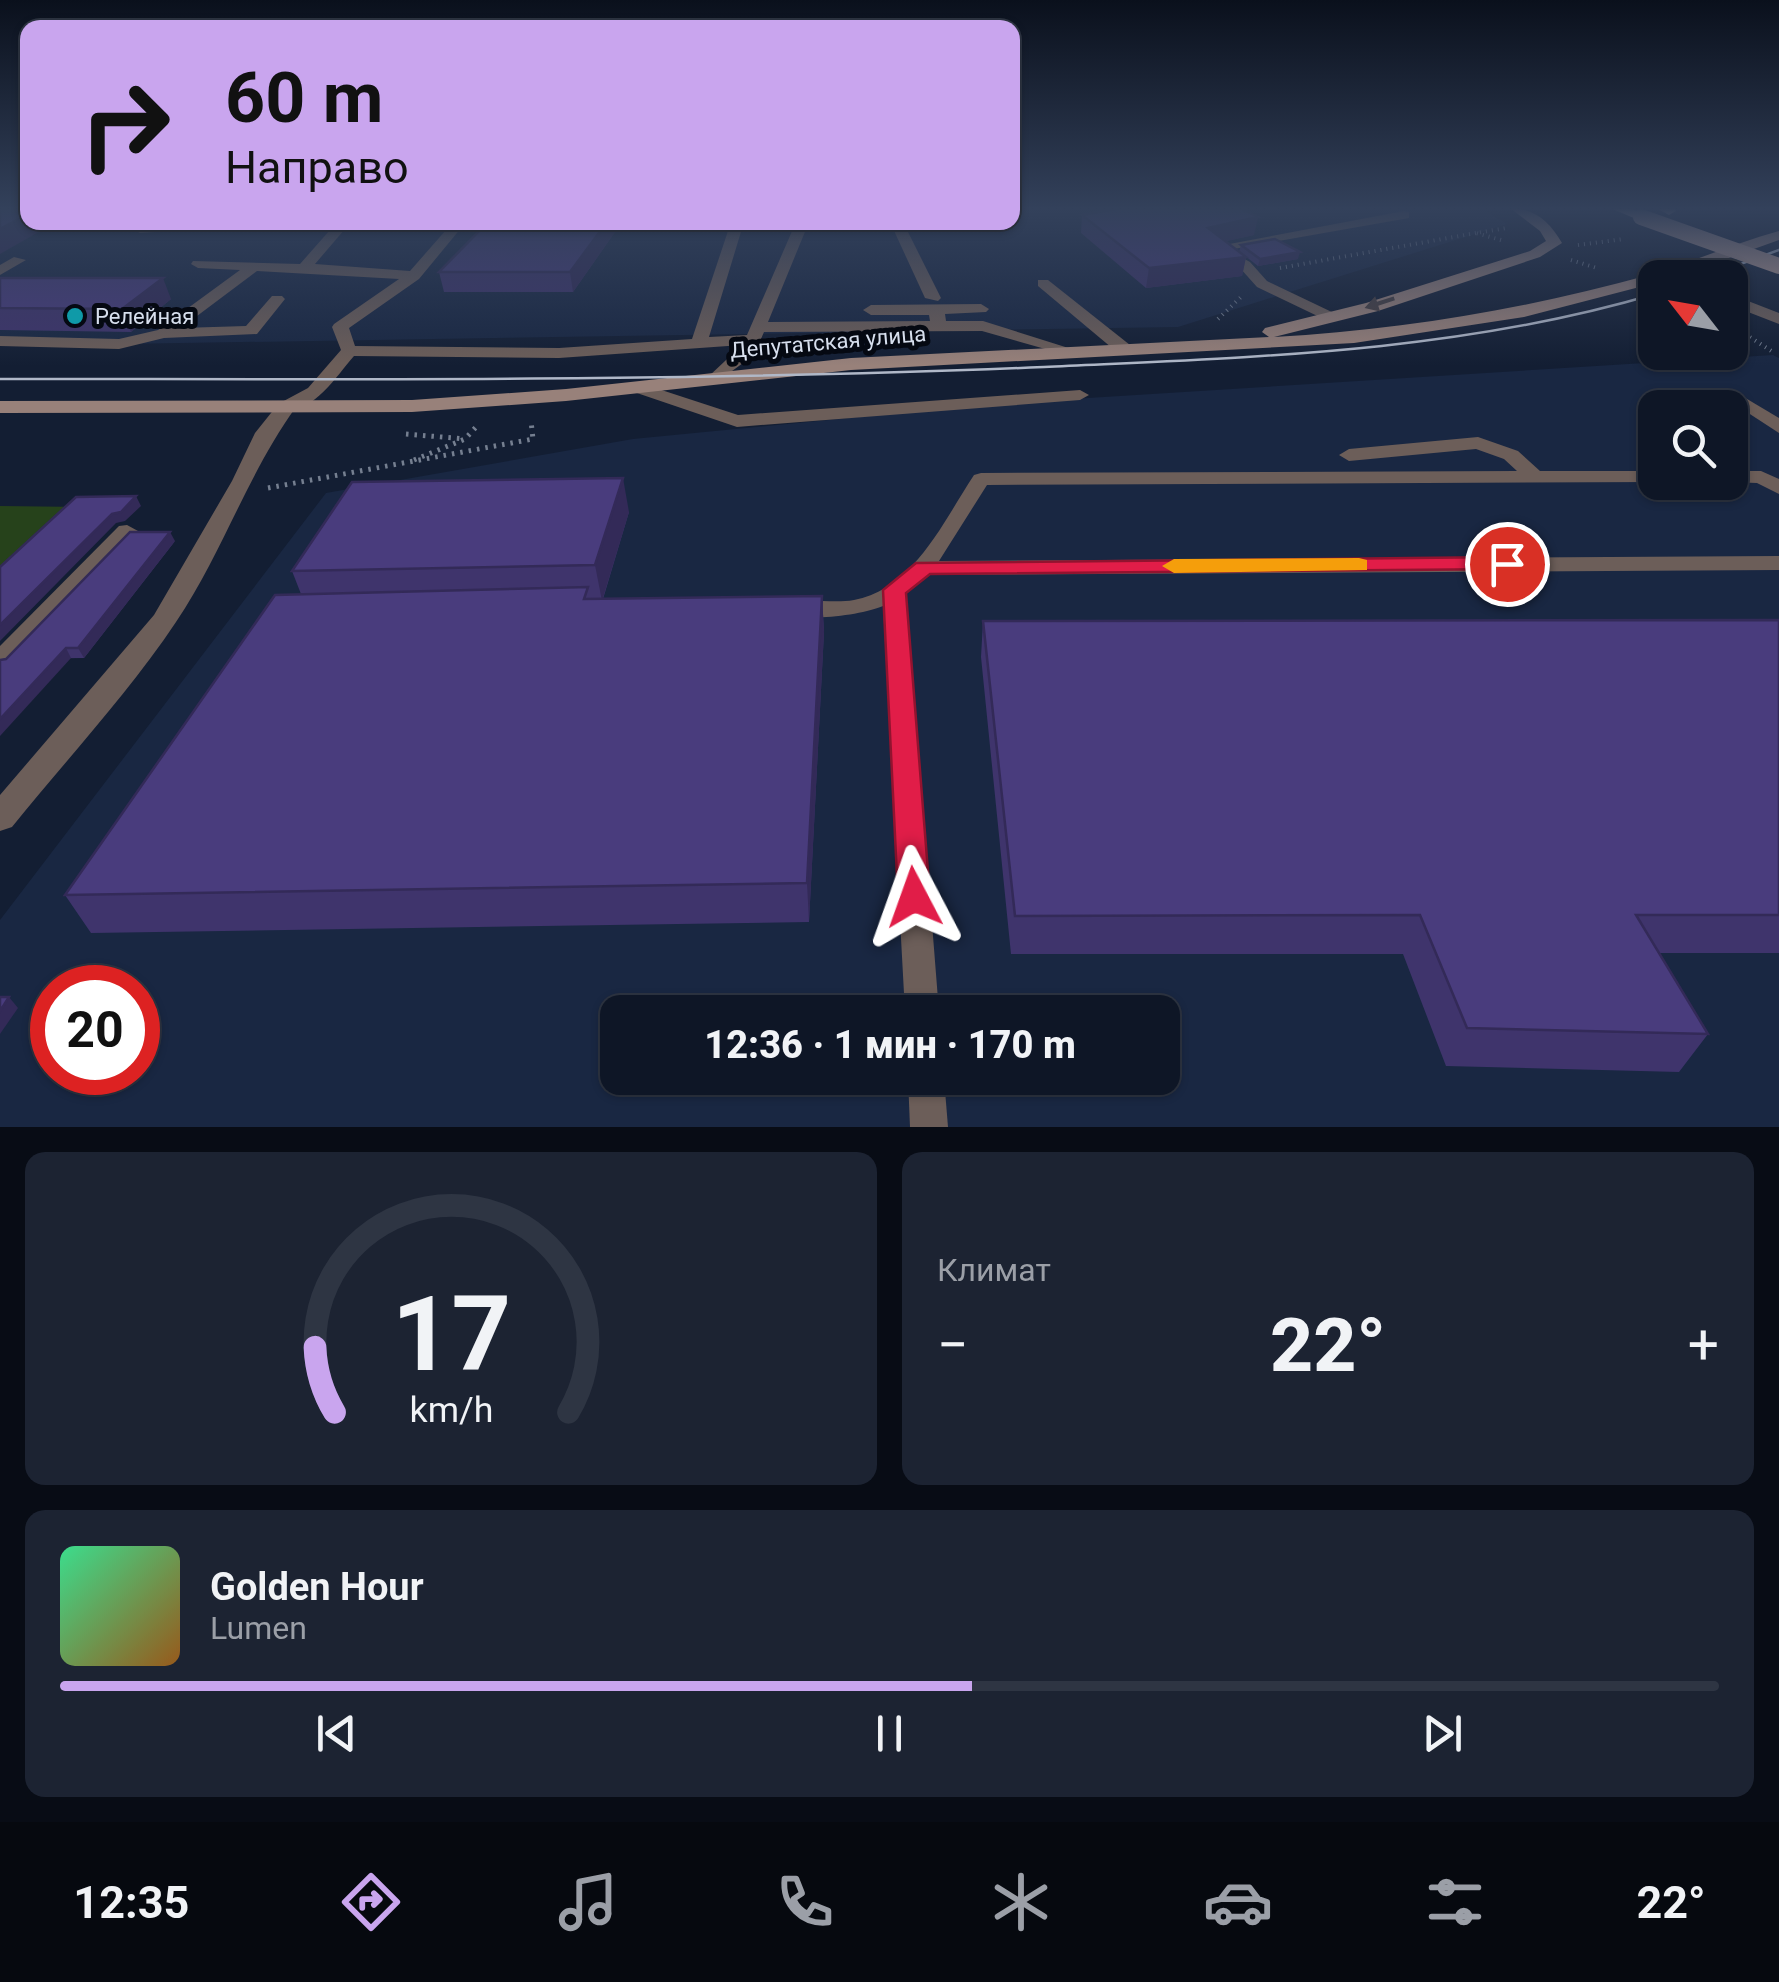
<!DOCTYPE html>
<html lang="ru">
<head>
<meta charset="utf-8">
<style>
  :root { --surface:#0e1626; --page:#1c2332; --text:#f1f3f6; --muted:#9b9fa7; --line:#2e3543; --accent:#c9a5ee }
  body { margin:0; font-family:Roboto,sans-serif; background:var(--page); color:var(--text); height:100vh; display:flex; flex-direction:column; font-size:38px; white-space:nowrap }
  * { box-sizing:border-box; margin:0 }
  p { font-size:32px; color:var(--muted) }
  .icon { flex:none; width:55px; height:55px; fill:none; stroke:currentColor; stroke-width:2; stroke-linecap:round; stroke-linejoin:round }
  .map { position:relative; height:1127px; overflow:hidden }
  .drawer { display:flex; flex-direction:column; gap:25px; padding:25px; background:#080c15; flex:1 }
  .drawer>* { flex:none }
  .banner { position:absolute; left:20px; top:20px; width:1000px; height:210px; border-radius:20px; box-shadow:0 2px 8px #0004,0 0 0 2px var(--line); background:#c9a5ee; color:#111; overflow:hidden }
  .needle { width:65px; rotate:301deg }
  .buttons { position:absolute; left:1638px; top:260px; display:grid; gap:20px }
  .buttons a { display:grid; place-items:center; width:110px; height:110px; border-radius:20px; background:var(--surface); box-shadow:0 2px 8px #0004,0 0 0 2px var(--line); font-size:50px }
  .speed { position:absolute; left:30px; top:965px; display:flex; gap:20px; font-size:50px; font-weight:700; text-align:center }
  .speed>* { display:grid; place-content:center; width:130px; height:130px; border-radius:50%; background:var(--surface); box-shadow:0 2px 8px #0004,0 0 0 2px var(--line); line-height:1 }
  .speed .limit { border:15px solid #d22; background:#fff; color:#111 }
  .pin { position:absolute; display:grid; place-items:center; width:85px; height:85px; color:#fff; margin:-42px; border:5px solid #fff; border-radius:50%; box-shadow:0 2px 10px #0007 }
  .me { position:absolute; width:110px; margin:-55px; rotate:356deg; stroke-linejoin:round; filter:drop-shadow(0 0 8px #0008) }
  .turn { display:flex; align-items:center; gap:35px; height:210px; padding:0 40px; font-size:45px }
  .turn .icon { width:130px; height:130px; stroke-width:2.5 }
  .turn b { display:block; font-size:70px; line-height:85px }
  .big { font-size:75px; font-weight:800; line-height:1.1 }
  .drawer .card { flex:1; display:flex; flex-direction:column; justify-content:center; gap:15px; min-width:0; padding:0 35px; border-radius:20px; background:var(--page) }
  .drawer .dial { align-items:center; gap:0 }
  .dial svg { height:260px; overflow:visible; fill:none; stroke:var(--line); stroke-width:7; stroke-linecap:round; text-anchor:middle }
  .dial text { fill:var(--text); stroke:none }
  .song { display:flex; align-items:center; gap:30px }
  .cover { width:120px; height:120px; border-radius:15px; background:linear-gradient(135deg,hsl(150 70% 55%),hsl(30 70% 35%)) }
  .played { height:10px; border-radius:5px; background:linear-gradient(90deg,var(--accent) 55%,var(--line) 55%) }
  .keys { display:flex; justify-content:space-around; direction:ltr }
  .heat { display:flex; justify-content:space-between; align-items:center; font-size:55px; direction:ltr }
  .drawer .tiles { flex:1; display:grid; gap:25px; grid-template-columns:1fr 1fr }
  .card:last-child { grid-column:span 2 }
  .trip { position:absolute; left:600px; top:995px; width:580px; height:100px; border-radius:20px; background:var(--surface); box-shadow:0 2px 8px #0004,0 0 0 2px var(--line); font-weight:800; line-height:100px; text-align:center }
  .tabs { display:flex; height:160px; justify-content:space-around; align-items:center; background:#06090f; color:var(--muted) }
  .tabs .icon { width:70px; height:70px }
  .tabs .current { color:var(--accent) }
  .tabs b { font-size:45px; color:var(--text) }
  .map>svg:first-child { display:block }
  .built { fill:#192742; fill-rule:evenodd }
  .green { fill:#26421b }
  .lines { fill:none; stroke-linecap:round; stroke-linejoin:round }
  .path-far1 { stroke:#757f90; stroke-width:4; stroke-dasharray:1 5; stroke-linecap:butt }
  .path { stroke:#757f90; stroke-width:5; stroke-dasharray:2.5 6; stroke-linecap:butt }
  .service { fill:#6c5e59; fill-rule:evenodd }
  .minor { fill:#6c5e59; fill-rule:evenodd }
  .secondary { fill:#98817a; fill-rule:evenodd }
  .primary { fill:#ba9d94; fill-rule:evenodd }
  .tram { stroke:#b0b8c8; stroke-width:2.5 }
  .primary-bridge { stroke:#ba9d94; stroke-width:16 }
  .wall { fill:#3f346c }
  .shaded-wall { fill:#332a58 }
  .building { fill:#493c7d; stroke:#332a58; stroke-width:2.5 }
  .oneway { fill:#473f41 }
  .route { fill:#e11d48; stroke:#92132f; stroke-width:2.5 }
  .slow { fill:#f59e0b }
  .culture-dot { fill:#0f9aa8; stroke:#050912; stroke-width:4 }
  .labels { text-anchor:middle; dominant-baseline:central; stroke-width:10; stroke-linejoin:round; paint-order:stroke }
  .far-poi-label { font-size:22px; fill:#d7dfed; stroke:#050912; text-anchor:start }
  .far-street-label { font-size:22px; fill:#d7dfed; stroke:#050912 }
</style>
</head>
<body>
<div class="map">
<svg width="1779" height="1127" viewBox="0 0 1779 1127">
  <rect width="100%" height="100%" fill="#131e33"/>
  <g class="built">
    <polygon points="1013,208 1480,208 1507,224 1178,327 0,346 0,209 28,222 1012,222"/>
    <path d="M1773,355L1779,358V1127H0V920L326,493L633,439L992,404ZM1655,408H1730V482H1655ZM52,988H138V1072H52ZM618,1012H1162V1078H618Z"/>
  </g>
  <polygon class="green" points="0,506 84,507 0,585"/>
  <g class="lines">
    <g class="path-far1">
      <polyline points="1501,240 1476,233 1507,228"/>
      <polyline points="1578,245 1624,239"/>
      <polyline points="1571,260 1597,268"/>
      <polyline points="1280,268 1476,233"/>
      <polyline points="1218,319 1241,297"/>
      <polyline points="1745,334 1773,352"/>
    </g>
    <g class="path">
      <polyline points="406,434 465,439"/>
      <polyline points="414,460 465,439 477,426"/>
      <polyline points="268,488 533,439 531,421"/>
    </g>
    <g class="service">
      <polygon points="1404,211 1409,212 1409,218 1228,250 1250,262 1267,281 1336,314 1336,320 1330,322 1257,287 1240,268 1208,248"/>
      <polygon points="179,222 252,222 246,226 140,233 133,229 140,225"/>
      <path d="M337,222H351L315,264L410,271L453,222H466L419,279L349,328L355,346L559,348L692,339L731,222H744L709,337L747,335L796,222H809L768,322L930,321L929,315H871L863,310L871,305L981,304L989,309L986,312L945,314L946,321H983L1078,351L1070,356L982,331L764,332L754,355L717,382L708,377L742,345L559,358L354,356C335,378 312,415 280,411V403L308,388L341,350L332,327L334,324L399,279L257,271L181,328L246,326L272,296H282L285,299L257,334L164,338L119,349L0,346V336L119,339L158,330L240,270L198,268L191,264L193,261L300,264Z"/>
      <polygon points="890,222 903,222 941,298 938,301 925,298"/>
      <polygon points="14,257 26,260 0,275 0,265"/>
      <polygon points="1038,280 1048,280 1130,345 1130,353 1118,353 1038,286"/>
      <polygon points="637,382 738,415 1080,390 1089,395 1080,400 737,427 631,391 631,383"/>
      <polygon points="1742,396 1779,418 1779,433 1736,405 1733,401"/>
      <path d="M1478,437L1518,451L1540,471H1655L1657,482L987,485L939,561L1779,556V570L927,575L906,593L939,1012H905L883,606C862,615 797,625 781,608L785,603C807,597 831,604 854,600C914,589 944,520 974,475L981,473L1517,471L1504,459L1476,449L1349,461L1339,455L1349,449Z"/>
      <polygon points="1730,471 1761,471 1779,479 1779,494 1757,483 1728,482"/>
      <polygon points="127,525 138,531 135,536 9,667 0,669 0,646 119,526"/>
      <polygon points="908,1078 944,1078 948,1127 910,1127"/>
    </g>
    <g class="minor">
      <polygon points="1730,294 1779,313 1779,324 1730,305"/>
      <path d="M286,401L296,407C248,473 222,554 176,622C128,694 66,760 12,827L0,831V795L154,615L232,481L255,433L279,403Z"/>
    </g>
    <path class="secondary" d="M1510,208C1535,208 1550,222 1562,243L1540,257L1378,311L1274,337C1401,330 1526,309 1649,275C1693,262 1735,243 1779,231V240L1673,278H1655V283L1524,317L1354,343L851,370L566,401L412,412L0,413V401L412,400L566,389L851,358L1269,337L1262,332L1265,328L1366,303L1530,251L1546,241L1540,231Z"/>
    <g class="primary">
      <polygon points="1610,208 1631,208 1648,217 1641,221"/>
      <polygon points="1656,208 1674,208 1676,211 1669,215"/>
    </g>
    <g class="tram">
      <polyline points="1702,278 1779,250"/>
      <path d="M0,379C348,379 696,382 1044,367C1250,357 1455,353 1655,294"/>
    </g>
    <polyline class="primary-bridge" points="1641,217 1779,266"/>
  </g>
  <g class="wall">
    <polygon points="1082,215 1254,235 1226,241 1239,252 1241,245 1298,259 1258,266 1240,252 1246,257 1242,276 1146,288 1081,233"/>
    <polygon points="622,222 573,292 444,292 439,272"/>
    <polygon points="0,278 171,299 131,332 0,330"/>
    <polygon points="629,512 603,599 822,596 824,632 809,922 91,933 65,895 301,594 292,571"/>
    <polygon points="175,541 84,658 6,659"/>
    <polygon points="1779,620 1779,953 1659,953 1708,1034 1679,1072 1446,1066 1403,954 1011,954 981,657 983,621"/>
  </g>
  <g class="shaded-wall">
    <polygon points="28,214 28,222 56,222 0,254 0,229"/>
    <polygon points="1258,217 1254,235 1205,246 1208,228"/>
    <polygon points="607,222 622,222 573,292 570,272"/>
    <polygon points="1300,252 1298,259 1258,266 1260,259"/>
    <polygon points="1246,257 1242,276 1146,288 1149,268"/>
    <polygon points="163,278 171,299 131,332 122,309"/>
    <polygon points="623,478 629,512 602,601 595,565"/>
    <polygon points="136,496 141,506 125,521 116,523 0,641 0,625 112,514"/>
    <polygon points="170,532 175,541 84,658 78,648"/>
    <polygon points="822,596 824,632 809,922 807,883"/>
    <polygon points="66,648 71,658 0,736 0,719"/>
    <polygon points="9,997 18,1008 0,1034 0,1011"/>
  </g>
  <g class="building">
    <polygon points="0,208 28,208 28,214 0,229"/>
    <polygon points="1122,208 1240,208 1258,217 1208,228 1246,257 1149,268 1082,215"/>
    <polygon points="488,222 607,222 570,272 439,272"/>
    <polygon points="1275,239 1300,252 1260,259 1241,245"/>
    <polygon points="0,278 163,278 122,309 0,308"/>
    <polygon points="623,478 595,565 292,571 352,482"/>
    <polygon points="136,496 121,512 112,514 0,625 0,567 76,497"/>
    <polygon points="130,532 170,532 78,648 66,648 0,719 0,660 6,659"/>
    <polygon points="588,587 584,599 822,596 807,883 65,895 275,595"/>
    <polygon points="1779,620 1779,915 1636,915 1708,1034 1467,1028 1420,915 1015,916 983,621"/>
    <polygon points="0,997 9,997 0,1011"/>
  </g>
  <defs><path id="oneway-solid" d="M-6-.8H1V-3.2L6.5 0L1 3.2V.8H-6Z" transform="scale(2.5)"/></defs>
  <use class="oneway" href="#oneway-solid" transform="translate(1380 303) rotate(162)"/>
  <linearGradient id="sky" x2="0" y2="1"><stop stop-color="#0a101c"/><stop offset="0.57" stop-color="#33415b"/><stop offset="1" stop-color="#33415b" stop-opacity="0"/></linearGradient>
  <rect width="1779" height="366" fill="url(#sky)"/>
  <polygon class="route" points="1507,557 1515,559 1515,569 930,574 906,593 930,897 926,907 914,911 903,907 898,897 883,590 916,563"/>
  <polygon class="slow" points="1359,558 1367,560 1367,570 1174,573 1162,566 1174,559"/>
  <circle class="culture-dot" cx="75" cy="316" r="10"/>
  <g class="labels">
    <g class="far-poi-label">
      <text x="95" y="316">Релейная</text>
    </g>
    <g class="far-street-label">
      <text transform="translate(828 342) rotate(-5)">Депутатская улица</text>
    </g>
  </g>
</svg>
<div class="buttons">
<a><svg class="needle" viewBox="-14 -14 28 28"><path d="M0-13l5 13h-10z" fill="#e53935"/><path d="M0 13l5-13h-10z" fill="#9b9fa7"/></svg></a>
<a><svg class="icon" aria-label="search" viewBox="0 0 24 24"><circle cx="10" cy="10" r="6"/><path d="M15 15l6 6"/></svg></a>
</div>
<div class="speed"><div class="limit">20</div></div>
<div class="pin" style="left:1507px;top:564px;background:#d93025"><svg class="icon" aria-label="arrive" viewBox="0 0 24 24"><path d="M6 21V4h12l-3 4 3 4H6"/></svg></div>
<svg class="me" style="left:914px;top:897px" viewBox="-20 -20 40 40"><path d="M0-17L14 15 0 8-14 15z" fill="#e11d48" stroke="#fff" stroke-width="4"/></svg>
<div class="trip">12:36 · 1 мин · 170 m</div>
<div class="banner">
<div class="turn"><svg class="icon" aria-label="right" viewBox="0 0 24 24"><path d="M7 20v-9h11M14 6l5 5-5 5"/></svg><div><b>60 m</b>Направо</div></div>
</div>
</div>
<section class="drawer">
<div class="tiles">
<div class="card dial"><svg viewBox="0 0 100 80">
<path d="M14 69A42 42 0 1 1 86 69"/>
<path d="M14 69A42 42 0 0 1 8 49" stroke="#c9a5ee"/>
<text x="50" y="56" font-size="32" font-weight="700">17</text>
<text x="50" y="72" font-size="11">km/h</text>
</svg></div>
<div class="card"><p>Климат</p>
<div class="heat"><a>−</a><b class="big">22°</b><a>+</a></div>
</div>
<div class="card">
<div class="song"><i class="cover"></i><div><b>Golden Hour</b><p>Lumen</p></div></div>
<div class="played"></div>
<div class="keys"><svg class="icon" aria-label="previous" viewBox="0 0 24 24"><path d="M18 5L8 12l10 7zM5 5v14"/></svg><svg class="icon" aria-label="pause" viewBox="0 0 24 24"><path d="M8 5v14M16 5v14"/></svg><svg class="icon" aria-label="next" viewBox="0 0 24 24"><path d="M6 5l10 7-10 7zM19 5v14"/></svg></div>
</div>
</div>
</section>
<nav class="tabs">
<b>12:35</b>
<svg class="icon current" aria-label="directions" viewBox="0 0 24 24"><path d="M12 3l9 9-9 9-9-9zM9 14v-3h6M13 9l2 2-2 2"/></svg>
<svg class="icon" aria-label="music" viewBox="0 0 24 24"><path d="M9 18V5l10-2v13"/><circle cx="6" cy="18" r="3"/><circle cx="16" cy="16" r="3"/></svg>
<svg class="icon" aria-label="phone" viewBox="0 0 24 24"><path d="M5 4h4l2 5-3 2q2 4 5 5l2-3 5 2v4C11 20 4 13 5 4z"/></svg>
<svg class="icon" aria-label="climate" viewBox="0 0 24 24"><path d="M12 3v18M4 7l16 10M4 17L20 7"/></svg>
<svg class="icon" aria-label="car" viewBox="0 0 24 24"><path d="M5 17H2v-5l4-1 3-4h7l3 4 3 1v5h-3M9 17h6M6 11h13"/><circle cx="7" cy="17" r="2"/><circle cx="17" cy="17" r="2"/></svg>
<svg class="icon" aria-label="filters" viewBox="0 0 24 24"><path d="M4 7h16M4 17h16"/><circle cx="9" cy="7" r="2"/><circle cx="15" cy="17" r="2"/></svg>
<b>22°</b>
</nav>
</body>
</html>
